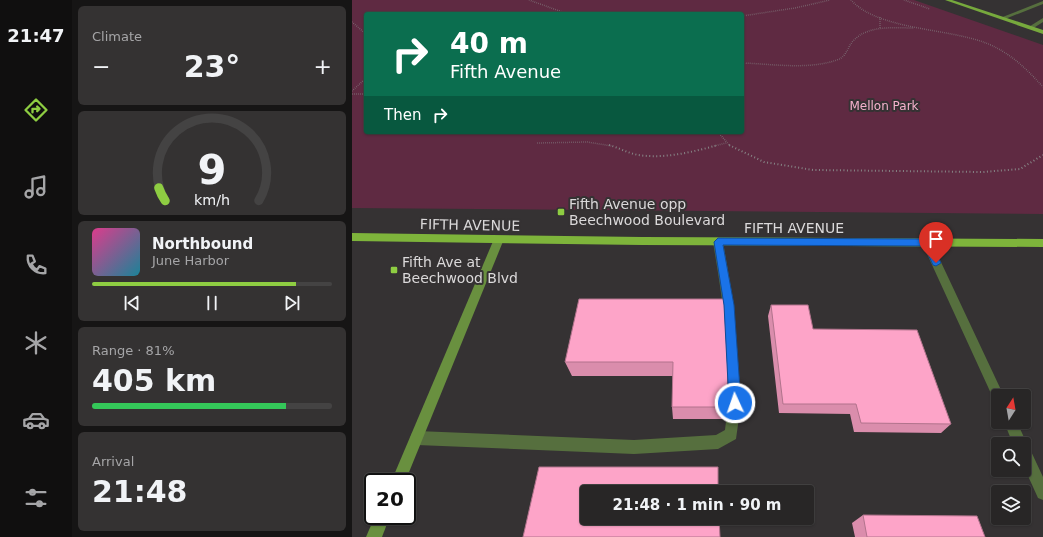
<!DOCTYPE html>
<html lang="en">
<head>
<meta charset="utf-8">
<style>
  :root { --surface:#282626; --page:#343232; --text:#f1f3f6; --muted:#a5a5a7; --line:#444343; --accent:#8ecd42 }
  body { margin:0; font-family:"DejaVu Sans",sans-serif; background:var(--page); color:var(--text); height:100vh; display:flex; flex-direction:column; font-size:15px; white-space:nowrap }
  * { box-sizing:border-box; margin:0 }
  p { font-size:13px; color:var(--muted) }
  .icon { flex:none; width:22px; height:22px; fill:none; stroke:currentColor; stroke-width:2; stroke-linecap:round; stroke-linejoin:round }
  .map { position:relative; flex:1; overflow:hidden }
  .sheet { display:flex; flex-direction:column; gap:6px; padding:6px; background:#161515; width:280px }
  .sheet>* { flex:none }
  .hud { position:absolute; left:12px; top:12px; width:380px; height:122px; border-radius:4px; box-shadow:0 1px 3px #0004,0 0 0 1px var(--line); background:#0b6e4f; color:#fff; overflow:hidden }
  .needle { width:26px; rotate:11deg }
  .buttons { position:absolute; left:639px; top:389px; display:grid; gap:8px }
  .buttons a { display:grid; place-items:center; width:40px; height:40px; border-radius:4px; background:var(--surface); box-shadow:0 1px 3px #0004,0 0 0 1px var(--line); font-size:20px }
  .speed { position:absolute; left:12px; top:473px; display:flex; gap:8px; font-size:20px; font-weight:700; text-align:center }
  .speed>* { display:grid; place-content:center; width:52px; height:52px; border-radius:50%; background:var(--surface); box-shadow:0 1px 3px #0004,0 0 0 1px var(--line); line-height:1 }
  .speed .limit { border:2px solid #111; border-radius:6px; background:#fff; color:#111 }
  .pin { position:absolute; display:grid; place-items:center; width:34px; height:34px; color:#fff; margin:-41px -17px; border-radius:50% 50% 50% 0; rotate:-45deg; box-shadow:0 0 4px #0007 }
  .pin .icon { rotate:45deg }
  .me { position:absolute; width:44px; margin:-22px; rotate:357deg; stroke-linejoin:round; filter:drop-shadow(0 0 3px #0008) }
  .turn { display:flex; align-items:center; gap:14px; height:84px; padding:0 20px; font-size:18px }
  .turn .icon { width:52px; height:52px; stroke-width:2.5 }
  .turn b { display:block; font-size:28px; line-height:34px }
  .then { display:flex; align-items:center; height:38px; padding:0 20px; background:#0003; gap:8px; font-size:15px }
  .big { font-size:30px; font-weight:800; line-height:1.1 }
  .sheet .card { flex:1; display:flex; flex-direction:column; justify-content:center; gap:6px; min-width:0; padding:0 14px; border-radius:6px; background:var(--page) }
  .sheet .dial { align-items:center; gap:0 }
  .dial svg { height:104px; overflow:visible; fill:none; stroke:var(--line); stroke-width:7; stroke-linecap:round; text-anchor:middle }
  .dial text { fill:var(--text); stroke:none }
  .song { display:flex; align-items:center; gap:12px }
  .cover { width:48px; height:48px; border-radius:6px; background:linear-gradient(135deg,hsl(330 70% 55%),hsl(190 70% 35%)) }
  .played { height:4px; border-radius:2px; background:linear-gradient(90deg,var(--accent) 85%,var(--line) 85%) }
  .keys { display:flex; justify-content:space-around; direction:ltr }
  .heat { display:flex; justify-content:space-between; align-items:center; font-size:22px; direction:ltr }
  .charge { height:6px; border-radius:3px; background:linear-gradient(90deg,#34c759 81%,var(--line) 0) }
  .trip { position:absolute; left:228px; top:485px; width:234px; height:40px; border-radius:4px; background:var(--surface); box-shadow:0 1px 3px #0004,0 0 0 1px var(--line); font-weight:800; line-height:40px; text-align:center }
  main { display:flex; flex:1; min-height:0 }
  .tabs { display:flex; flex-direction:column; width:72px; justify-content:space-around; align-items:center; background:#100f0f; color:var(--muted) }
  .tabs .icon { width:28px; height:28px }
  .tabs .selected { color:var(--accent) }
  .tabs b { font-size:18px; color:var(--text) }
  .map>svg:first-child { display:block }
  .green { fill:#5f2a42; fill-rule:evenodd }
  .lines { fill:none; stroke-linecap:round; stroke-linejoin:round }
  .path-far1 { stroke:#878586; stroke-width:1.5; stroke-dasharray:0.5 1.5; stroke-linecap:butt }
  .path { stroke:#878586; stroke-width:2; stroke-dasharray:1 2.5; stroke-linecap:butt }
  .service { fill:#566f3e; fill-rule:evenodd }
  .minor { fill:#566f3e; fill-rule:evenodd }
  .secondary { fill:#69903f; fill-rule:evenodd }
  .primary { fill:#77a93d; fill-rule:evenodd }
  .trunk { fill:#7eb43b; fill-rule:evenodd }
  .wall { fill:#da8dac }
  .building { fill:#fda4c8; stroke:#b1738c }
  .route { fill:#1a73e8; stroke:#114b97 }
  .poi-dot { fill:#8ecd42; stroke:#353233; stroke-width:1.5 }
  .labels { text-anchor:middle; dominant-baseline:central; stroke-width:4; stroke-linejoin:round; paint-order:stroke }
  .far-park-label { font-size:12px; fill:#f5b1cc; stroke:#353233 }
  .poi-label { font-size:14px; fill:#dbd9da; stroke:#353233; text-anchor:start }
  .street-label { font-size:14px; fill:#dbd9da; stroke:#353233 }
</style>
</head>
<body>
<main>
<nav class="tabs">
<b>21:47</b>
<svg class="icon selected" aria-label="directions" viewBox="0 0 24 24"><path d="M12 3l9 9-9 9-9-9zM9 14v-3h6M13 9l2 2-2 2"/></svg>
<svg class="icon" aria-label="music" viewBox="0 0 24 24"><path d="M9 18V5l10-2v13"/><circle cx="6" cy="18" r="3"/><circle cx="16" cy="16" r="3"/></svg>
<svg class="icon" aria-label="phone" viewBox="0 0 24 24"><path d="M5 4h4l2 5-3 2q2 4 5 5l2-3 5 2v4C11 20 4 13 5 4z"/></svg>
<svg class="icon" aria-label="climate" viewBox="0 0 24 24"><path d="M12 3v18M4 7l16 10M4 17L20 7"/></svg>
<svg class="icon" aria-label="car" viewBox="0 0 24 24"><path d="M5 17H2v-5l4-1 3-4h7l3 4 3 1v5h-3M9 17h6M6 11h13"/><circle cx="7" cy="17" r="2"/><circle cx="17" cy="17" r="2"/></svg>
<svg class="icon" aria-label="filters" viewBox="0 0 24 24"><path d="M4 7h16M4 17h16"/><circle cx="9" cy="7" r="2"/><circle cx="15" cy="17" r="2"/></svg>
</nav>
<section class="sheet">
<div class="card"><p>Climate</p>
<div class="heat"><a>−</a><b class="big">23°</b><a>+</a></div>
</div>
<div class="card dial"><svg viewBox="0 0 100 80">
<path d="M14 69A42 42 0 1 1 86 69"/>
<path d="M14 69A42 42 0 0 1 9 59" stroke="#8ecd42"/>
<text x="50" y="56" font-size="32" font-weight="700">9</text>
<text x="50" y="72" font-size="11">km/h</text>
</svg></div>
<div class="card">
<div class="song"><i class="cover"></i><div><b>Northbound</b><p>June Harbor</p></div></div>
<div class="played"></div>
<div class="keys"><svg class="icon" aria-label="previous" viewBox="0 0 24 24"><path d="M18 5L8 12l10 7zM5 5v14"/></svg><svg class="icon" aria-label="pause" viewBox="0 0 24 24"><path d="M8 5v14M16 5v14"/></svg><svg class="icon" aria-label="next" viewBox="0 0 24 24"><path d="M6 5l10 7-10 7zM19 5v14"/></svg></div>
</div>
<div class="card"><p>Range · 81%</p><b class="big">405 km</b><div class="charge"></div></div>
<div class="card"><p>Arrival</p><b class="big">21:48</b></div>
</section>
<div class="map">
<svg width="691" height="537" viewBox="0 0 691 537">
  <rect width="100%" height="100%" fill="#353233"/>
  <path class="green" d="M0,0H562L691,45V214L0,208ZM14,14H390V132H14Z"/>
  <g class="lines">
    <g class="path-far1">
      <polyline points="177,0 216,14"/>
      <path d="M499,0C526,30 595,28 634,43C657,52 674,68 691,87"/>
      <polyline points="552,0 578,9"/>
      <polyline points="390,16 443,8 478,0"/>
      <polyline points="528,17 528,29"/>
      <polyline points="0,22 14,34"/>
      <path d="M390,63C421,64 456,70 485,60C496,56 495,46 503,39C518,25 543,28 562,28"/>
      <polyline points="0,91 14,78"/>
      <polyline points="0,94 14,94"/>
      <polyline points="366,132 378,146"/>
      <polyline points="185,143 235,142 260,146"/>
      <polyline points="362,146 374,143"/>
    </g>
    <g class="path">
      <path d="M257,145C267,148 276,153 286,155C313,159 341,152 366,145"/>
      <polyline points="377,145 412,162 461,170 631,172 668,169 691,155"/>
    </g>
    <g class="service">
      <polygon points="691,1 691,4 653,19 648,18"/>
      <polygon points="691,18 691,22 680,29 675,28"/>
      <path d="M366,239L371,242L382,305L389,403L384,439L366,449L282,454L65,445L60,443L58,438L60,433L65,431L282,440L364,435L373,430C382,368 371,303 361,242Z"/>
    </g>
    <g class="minor">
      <polygon points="575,240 580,243 650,392 652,396 646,396 646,402 642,400 570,243"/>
      <polygon points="652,422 665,422 675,444 674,446 677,447 691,477 691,500 686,498 672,467 672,444 661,444"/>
    </g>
    <g class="secondary">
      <polygon points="147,236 152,239 53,482 39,482 142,239"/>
      <polygon points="23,516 38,516 30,537 14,537"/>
    </g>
    <polygon class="primary" points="593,0 600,0 691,30 691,34"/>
    <polygon class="trunk" points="0,233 290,237 691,239 691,247 290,245 0,241"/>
  </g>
  <g class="wall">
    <polygon points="372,299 374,407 373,419 321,419 320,407 321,376 220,376 213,362"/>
    <polygon points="419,305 461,329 599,424 589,433 502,432 498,414 427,413 416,316"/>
    <polygon points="511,515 633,537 503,537 500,523"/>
  </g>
  <g class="building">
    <polygon points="227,299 372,299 376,373 374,407 320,407 321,362 213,362"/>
    <polygon points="419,305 456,305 461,329 565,330 599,424 509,423 504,404 431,404"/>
    <polygon points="187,467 366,467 366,492 235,492 235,518 367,518 368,537 171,537"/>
    <polygon points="511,515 625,516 633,537 515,537"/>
  </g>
  <polygon class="route" points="366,238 575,239 578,240 589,263 584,266 581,265 572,246 371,245 382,305 389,403 387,407 383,409 379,407 377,403 372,305 362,242"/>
  <g class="poi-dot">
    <rect x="205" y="208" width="8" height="8" rx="2"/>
    <rect x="38" y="266" width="8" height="8" rx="2"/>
  </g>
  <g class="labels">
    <g class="far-park-label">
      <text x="532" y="106">Mellon Park</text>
    </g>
    <g class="poi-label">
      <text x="217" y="204">Fifth Avenue opp<tspan x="217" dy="16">Beechwood Boulevard</tspan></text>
      <text x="50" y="262">Fifth Ave at<tspan x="50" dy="16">Beechwood Blvd</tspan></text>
    </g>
    <g class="street-label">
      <text transform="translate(118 225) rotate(1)">FIFTH AVENUE</text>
      <text x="442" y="228">FIFTH AVENUE</text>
    </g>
  </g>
</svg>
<div class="buttons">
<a><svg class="needle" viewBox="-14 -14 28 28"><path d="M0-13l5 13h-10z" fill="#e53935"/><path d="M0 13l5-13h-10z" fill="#a5a5a7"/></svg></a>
<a><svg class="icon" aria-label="search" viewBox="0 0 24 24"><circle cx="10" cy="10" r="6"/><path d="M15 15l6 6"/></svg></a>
<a><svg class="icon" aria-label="layers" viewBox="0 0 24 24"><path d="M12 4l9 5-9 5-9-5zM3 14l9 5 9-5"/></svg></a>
</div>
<div class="speed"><div class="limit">20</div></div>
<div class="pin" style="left:584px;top:263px;background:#d93025"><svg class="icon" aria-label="arrive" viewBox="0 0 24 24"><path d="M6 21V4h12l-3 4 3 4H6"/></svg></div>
<svg class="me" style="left:383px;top:403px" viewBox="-20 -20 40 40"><circle r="17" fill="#1a73e8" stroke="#fff" stroke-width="3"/><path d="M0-11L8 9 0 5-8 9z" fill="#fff"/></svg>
<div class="trip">21:48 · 1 min · 90 m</div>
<div class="hud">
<div class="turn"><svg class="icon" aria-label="right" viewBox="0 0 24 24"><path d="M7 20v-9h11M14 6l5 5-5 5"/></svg><div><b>40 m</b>Fifth Avenue</div></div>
<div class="then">Then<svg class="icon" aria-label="right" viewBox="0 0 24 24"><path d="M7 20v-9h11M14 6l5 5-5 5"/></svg></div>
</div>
</div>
</main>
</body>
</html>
